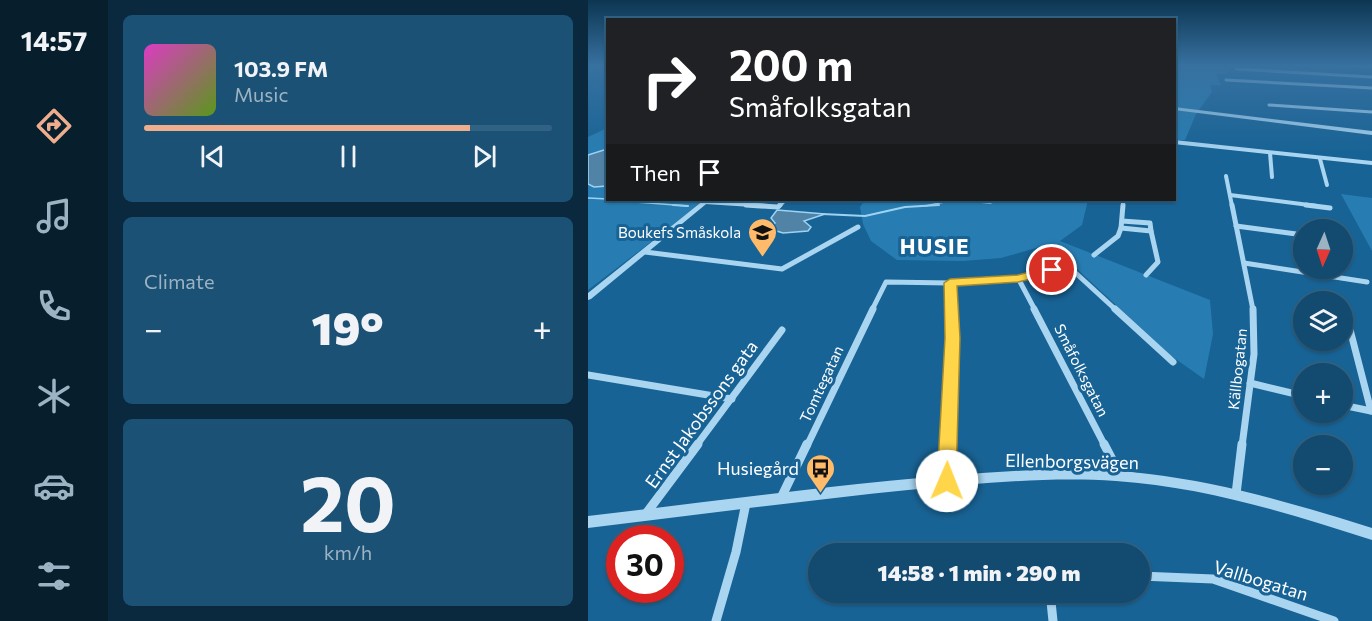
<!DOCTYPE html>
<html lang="en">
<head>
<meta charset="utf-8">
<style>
  :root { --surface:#124a70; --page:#1b5175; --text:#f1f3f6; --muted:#9cb3c3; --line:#316283; --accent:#eead8d }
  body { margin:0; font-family:Commissioner,sans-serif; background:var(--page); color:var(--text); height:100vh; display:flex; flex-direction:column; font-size:22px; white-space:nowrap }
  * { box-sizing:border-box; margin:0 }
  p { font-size:20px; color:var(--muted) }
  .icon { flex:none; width:33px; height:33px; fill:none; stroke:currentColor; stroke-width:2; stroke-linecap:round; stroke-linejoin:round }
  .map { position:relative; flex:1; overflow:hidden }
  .side { display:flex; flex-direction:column; gap:15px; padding:15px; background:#0a293e; width:480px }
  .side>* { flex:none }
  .guide { position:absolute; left:18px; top:18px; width:570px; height:183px; border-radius:0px; box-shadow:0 2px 4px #0004,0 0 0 2px var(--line); background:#202124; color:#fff; overflow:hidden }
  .needle { width:39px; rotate:183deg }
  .buttons { position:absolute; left:705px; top:219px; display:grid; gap:12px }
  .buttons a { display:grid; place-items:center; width:60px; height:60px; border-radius:50%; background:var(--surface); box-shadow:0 2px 4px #0004,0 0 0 2px var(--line); font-size:30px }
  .speed { position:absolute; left:18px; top:525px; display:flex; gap:12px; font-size:30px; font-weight:700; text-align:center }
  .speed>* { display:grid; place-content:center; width:78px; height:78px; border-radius:50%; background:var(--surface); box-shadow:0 2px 4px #0004,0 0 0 2px var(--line); line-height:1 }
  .speed .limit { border:9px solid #d22; background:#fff; color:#111 }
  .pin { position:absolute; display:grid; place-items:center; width:51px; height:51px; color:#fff; margin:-26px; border:3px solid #fff; border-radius:50%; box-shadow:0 2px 6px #0007 }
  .me { position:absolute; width:66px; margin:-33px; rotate:1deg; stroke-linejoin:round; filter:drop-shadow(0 0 4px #0008) }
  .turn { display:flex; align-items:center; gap:21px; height:126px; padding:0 24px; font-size:27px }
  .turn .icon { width:78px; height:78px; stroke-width:2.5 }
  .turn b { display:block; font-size:42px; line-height:51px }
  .then { display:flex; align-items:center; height:57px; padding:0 24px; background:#0003; gap:12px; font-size:22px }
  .big { font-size:45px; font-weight:800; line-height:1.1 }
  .side .widget { flex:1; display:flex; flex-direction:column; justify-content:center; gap:9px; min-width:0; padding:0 21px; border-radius:9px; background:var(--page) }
  .side .dial { align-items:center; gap:0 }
  .dial b { font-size:78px; line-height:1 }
  .song { display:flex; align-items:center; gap:18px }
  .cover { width:72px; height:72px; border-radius:9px; background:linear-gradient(135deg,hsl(310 70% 55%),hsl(90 70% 35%)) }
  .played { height:6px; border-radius:3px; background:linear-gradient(90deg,var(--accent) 80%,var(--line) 80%) }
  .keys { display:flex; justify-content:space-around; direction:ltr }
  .heat { display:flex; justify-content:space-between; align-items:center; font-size:33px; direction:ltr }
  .trip { position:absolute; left:220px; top:543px; width:342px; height:60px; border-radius:30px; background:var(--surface); box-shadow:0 2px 4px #0004,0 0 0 2px var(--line); font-weight:800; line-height:60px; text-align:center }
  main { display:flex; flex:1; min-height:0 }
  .tab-bar { display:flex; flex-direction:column; width:108px; justify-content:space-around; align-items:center; background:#071e2d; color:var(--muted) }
  .tab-bar .icon { width:42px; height:42px }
  .tab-bar .active { color:var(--accent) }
  .tab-bar b { font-size:27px; color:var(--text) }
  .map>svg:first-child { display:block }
  .green { fill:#277db2 }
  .water { fill:#5083a6; stroke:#9cd3f3; stroke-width:1.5 }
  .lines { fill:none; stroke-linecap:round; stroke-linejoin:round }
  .stream-far1 { stroke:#9cd3f3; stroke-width:1.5 }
  .stream { stroke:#9cd3f3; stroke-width:2 }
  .minor-far4 { stroke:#aad5f1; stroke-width:3 }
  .minor-far3 { stroke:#aad5f1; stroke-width:4 }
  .minor-far2 { stroke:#aad5f1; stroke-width:5 }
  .minor-far1 { stroke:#aad5f1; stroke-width:7 }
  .minor { stroke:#aad5f1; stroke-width:9 }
  .tertiary { fill:#aad5f1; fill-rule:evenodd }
  .route { fill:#ffd54a; stroke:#a68a30; stroke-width:1.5 }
  .labels { text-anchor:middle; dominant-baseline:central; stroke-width:6; stroke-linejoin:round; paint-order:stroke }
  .poi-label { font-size:15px; fill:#fff; stroke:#186395; text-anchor:end }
  .street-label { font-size:15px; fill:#fff; stroke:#186395 }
  .near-street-label { font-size:18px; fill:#fff; stroke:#186395 }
  .near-poi-label { font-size:18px; fill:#fff; stroke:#186395; text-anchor:end }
  .district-label { font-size:21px; font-weight:bold; letter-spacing:1.5px; fill:#fff; stroke:#186395 }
</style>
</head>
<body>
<main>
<nav class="tab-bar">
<b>14:57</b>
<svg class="icon active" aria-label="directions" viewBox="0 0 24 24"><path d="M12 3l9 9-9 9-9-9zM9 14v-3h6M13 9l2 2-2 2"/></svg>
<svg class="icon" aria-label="music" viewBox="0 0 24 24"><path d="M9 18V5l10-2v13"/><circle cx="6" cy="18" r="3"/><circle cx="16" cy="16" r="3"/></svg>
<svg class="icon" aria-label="phone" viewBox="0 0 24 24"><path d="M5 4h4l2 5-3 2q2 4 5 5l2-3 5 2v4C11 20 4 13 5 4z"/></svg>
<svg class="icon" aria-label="climate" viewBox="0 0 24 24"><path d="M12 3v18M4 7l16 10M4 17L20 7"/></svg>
<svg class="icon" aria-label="car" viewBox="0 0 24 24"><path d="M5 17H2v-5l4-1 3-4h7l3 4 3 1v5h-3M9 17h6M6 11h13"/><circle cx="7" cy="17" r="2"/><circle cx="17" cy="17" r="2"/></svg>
<svg class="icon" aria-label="filters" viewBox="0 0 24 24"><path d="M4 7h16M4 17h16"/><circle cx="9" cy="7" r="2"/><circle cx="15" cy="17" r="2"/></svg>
</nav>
<section class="side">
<div class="widget">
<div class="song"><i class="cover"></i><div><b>103.9 FM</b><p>Music</p></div></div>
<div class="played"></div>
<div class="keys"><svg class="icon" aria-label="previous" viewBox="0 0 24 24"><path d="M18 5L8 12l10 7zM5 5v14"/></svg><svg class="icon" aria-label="pause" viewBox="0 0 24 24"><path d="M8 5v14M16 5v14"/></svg><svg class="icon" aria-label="next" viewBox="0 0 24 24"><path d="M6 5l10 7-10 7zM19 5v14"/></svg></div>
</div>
<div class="widget"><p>Climate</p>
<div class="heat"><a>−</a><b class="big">19°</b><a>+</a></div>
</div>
<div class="widget dial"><b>20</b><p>km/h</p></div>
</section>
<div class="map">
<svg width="784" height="621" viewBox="0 0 784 621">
  <rect width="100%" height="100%" fill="#186395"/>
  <g class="green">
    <polygon points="586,65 635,65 639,74 628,74 633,85 622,85 624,92 608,114 597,140 587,140"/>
    <polygon points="19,128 20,200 118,200 0,290 0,137"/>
    <polygon points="753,194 784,198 784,251"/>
    <polygon points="277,200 500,200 494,225 472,241 622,300 625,334 616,379 582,355 462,244 413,258 375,261 309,260 283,241 275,224 272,207"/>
  </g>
  <g class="water">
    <polygon points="19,149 19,186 6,187 0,184 0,155"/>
    <polygon points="189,210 237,214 216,221 223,227 220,231 195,233 182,229 187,223 183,218"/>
  </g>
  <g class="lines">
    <g class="stream-far1">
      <polyline points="0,198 20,199"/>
      <polyline points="21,200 100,206"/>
      <polyline points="337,206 366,200 402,203 412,200"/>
    </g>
    <g class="stream">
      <polyline points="85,205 100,206"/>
      <polyline points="234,214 277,216 317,207 351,205"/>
    </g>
    <g class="minor-far4">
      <polyline points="750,65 784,66"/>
      <polyline points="648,69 784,77"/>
      <polyline points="638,80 784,88"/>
      <polyline points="681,105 784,112"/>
    </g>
    <g class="minor-far3">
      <polyline points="586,142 784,163"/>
      <polyline points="682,153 684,177"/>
      <polyline points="732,159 739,185"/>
      <polyline points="638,176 644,206"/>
      <polyline points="642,195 729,206"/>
      <polyline points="117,202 180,206"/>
      <polyline points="191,206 197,200"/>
      <polyline points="535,206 535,200"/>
    </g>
    <g class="minor-far2">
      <polyline points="158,205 190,207 192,205"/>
      <polyline points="644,205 665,310"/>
      <polyline points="718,205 742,208"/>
      <polyline points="534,221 562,223 563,231 533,228 535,205"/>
      <polyline points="648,226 716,235"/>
      <polyline points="754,240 759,241"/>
      <polyline points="57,252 194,269 270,227"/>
      <polyline points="506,255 530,236 533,228"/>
      <polyline points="656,263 779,282"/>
      <polyline points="558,275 570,262 563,231"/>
      <polyline points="430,278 447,310"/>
      <polyline points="362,283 363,310"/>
      <polyline points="284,310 298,282 362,283 430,278 480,266 528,310"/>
    </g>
    <g class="minor-far1">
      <polyline points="446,309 517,446"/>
      <polyline points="527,309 585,362"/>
      <polyline points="758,314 783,411"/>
      <polyline points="0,375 144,399"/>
      <polyline points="662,383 716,396"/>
      <polyline points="754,405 783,411"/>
      <polyline points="108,446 194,330"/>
      <polyline points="219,446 285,309"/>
      <polyline points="360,446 365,338 363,309"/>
      <polyline points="654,446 666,354 665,309"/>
    </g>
    <g class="minor">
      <polyline points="516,444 528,467 529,476"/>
      <polyline points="359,481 361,444"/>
      <polyline points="648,494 654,444"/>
      <polyline points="193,498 219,444"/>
      <polyline points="57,515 110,444"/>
      <polyline points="552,576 625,579 746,621"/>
      <polyline points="462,592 465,621"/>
      <polyline points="128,621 148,552 158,503"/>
    </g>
    <g class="tertiary">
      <polygon points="586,107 784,131 784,135 586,110"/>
      <polygon points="116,200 123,200 3,299 0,300 0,293"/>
      <path d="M447,470C485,469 523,469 561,474C637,483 711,505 784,528V540C701,513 616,487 528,481C459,476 389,484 320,490C213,501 107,515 0,528V516C149,499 297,477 447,470Z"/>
    </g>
  </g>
  <linearGradient id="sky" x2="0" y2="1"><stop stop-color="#0d3652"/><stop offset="0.43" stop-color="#3771a0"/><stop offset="1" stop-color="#3771a0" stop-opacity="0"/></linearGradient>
  <rect width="784" height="152" fill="url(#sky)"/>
  <polygon class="route" points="464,266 468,268 468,273 430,282 369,286 372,338 368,481 365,487 359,489 352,487 349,481 357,338 356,283 362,279 430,275"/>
  <defs>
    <symbol id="school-pin" viewBox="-11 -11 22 30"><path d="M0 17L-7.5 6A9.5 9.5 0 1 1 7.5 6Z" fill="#ffbb69" stroke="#186395"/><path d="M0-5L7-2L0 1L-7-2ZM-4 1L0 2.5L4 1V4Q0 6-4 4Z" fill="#111"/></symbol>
    <symbol id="bus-pin" viewBox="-11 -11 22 30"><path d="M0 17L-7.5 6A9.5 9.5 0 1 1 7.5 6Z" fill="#ffbb69" stroke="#186395"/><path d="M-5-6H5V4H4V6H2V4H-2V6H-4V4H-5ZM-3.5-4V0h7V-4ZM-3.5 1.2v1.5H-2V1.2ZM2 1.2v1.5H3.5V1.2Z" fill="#111"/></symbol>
  </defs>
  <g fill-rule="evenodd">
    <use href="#school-pin" x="158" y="216" width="33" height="45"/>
    <use href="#bus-pin" x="216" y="452" width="33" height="45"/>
  </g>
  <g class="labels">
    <g class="poi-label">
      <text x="153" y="232">Boukefs Småskola</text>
    </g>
    <g class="street-label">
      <text transform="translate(649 369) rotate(-84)">Källbogatan</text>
      <text transform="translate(494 370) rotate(63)">Småfolksgatan</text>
      <text transform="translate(233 384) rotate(-65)">Tomtegatan</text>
    </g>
    <g class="near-street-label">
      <text transform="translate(113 414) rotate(-54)">Ernst Jakobssons gata</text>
      <text transform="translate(484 461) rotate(1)">Ellenborgsvägen</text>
      <text transform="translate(673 580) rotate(17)">Vallbogatan</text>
    </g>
    <g class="near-poi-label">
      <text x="211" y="468">Husiegård</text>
    </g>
    <g class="district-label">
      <text x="347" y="245">HUSIE</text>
    </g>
  </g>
</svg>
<div class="buttons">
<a><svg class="needle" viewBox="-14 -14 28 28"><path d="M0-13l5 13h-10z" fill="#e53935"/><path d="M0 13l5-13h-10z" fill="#9cb3c3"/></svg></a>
<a><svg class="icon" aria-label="layers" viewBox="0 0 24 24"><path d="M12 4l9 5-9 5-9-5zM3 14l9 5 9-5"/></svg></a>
<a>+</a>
<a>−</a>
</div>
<div class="speed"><div class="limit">30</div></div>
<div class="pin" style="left:464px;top:270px;background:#d93025"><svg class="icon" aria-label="arrive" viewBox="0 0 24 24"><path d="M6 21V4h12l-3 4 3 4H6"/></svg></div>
<svg class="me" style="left:359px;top:481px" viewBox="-20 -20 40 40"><circle r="19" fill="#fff"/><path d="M0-13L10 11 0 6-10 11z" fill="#ffd54a"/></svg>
<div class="trip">14:58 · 1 min · 290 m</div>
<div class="guide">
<div class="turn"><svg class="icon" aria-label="right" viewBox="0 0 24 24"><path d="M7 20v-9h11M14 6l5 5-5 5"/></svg><div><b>200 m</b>Småfolksgatan</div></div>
<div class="then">Then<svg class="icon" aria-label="arrive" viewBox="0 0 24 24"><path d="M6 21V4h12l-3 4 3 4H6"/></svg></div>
</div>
</div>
</main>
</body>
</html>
